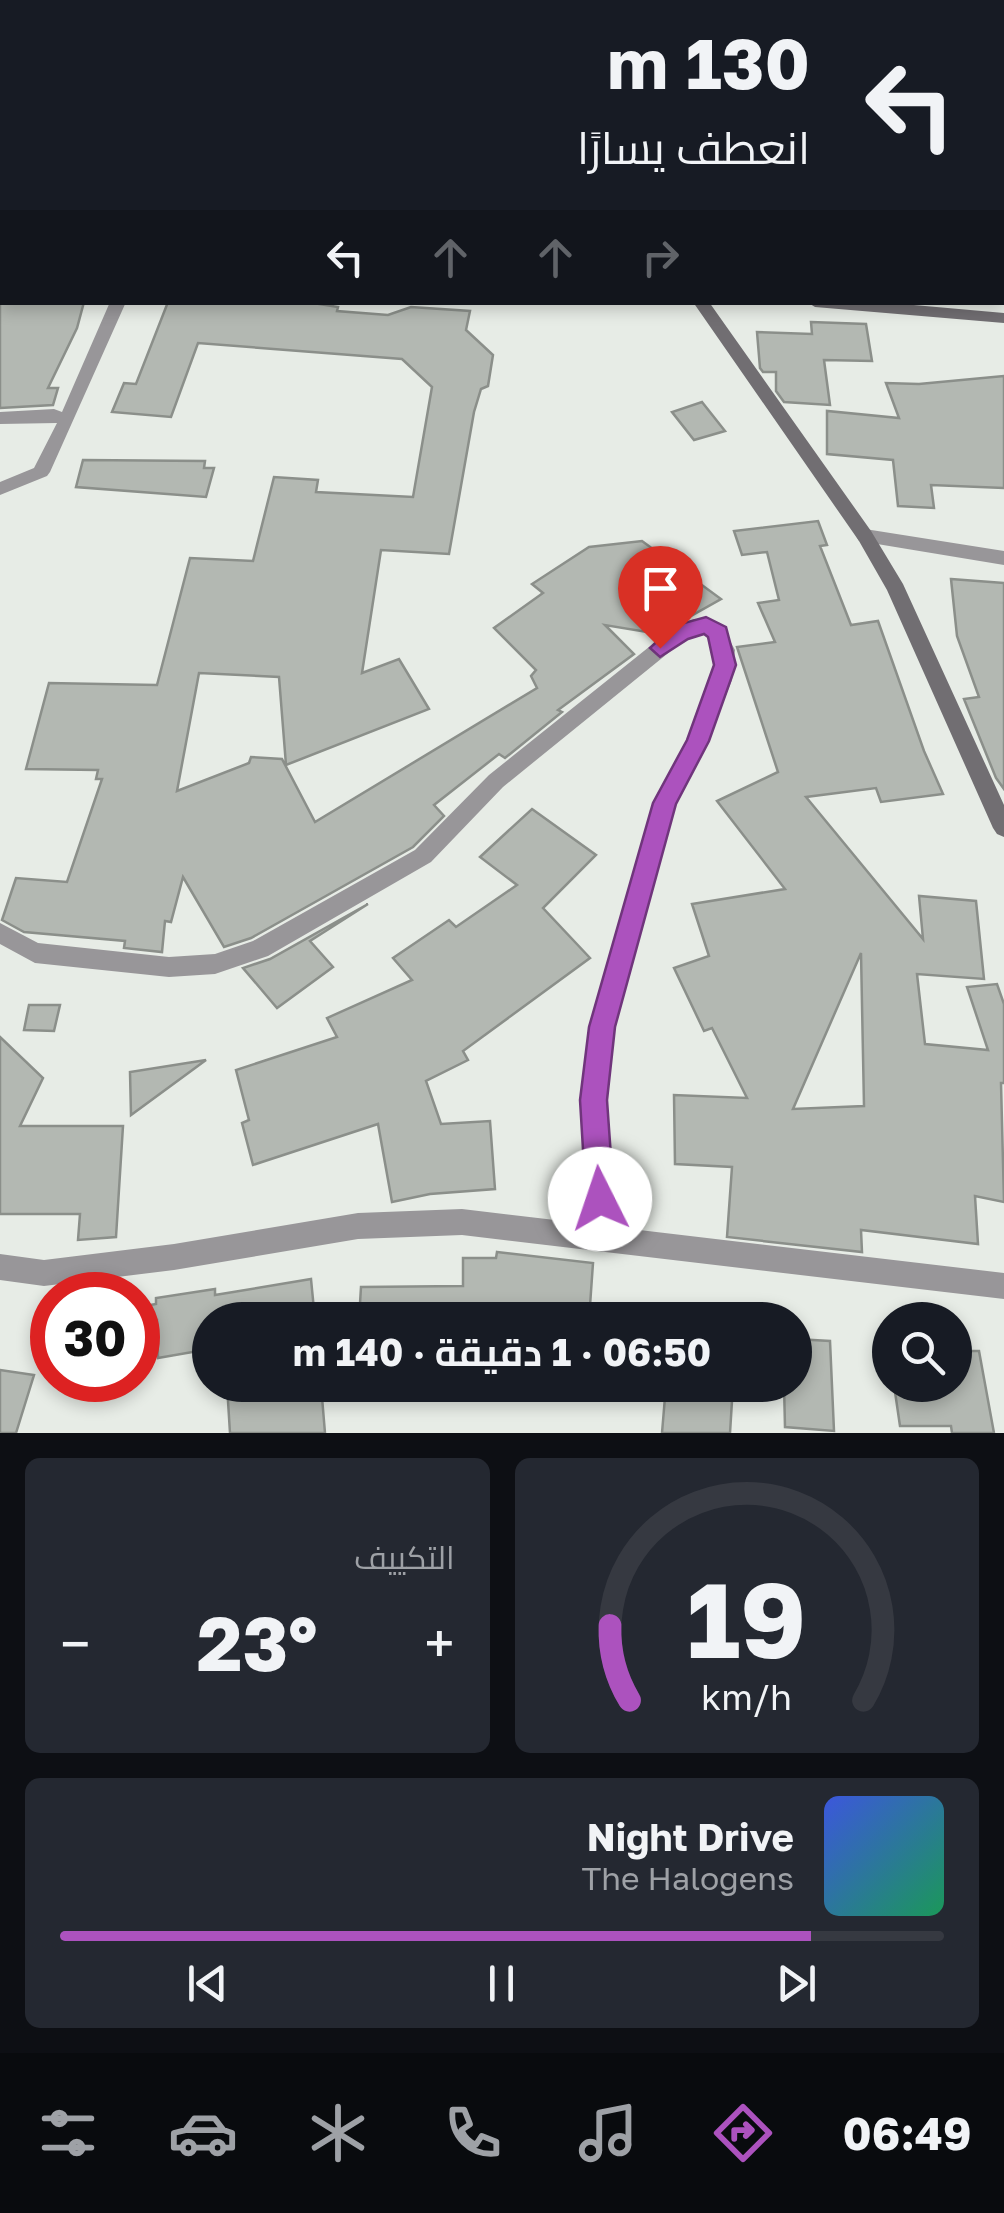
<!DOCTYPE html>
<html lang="ar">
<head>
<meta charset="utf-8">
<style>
  :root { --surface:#171b24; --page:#242831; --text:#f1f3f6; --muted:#9ea1a6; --line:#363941; --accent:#ac52be }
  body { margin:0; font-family:"Golos Text",Cairo,sans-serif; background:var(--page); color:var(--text); direction:rtl; height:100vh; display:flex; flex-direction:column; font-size:38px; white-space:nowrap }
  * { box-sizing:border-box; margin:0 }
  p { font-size:32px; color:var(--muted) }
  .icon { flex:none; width:55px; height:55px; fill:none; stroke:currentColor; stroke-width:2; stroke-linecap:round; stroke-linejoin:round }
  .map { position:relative; height:1433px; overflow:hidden; direction:ltr }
  .details { display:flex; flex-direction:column; gap:25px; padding:25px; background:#0d0f14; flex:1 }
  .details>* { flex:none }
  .hud { position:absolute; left:0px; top:0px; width:1005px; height:305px; box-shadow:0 5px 15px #0003; direction:rtl; background:#171b24; color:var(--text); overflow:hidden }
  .buttons { position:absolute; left:872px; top:1302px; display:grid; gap:20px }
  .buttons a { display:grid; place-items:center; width:100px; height:100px; border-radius:50%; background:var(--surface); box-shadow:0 5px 15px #0003; font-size:50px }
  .speed { position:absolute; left:30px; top:1272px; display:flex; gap:20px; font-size:50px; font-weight:700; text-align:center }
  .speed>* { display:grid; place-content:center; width:130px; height:130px; border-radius:50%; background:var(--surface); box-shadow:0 5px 15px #0003; line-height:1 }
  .speed .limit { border:15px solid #d22; background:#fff; color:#111 }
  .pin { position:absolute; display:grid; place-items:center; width:85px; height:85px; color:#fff; margin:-102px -42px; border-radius:50% 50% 50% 0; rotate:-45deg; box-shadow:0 0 10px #0007 }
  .pin .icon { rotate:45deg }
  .me { position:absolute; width:110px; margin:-55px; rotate:356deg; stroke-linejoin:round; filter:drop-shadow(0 0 8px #0008) }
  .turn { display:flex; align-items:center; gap:35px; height:210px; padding:0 30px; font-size:45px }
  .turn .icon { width:130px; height:130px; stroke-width:2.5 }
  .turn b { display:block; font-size:70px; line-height:85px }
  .lanes { display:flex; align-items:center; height:95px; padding:0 30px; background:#0003; justify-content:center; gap:50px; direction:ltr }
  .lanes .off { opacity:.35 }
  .big { font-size:75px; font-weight:700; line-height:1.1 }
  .details .card { flex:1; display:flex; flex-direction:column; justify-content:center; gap:15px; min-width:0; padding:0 35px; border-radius:15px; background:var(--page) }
  .details .dial { align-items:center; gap:0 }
  .dial svg { height:260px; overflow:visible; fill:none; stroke:var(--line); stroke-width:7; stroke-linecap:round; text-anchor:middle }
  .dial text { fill:var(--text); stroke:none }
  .song { display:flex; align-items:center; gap:30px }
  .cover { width:120px; height:120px; border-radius:15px; background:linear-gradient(135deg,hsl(230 70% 55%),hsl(150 70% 35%)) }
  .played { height:10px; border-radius:5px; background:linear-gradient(90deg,var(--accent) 85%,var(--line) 85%) }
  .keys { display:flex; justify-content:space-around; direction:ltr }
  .heat { display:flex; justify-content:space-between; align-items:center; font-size:55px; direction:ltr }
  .details .tiles { flex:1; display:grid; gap:25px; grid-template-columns:1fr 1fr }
  .card:last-child { grid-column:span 2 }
  .trip { position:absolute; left:192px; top:1302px; width:620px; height:100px; border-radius:50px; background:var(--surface); box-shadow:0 5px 15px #0003; font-weight:700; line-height:100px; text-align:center; direction:rtl }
  .dock { display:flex; height:160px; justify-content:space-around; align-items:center; background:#090b0e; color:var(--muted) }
  .dock .icon { width:70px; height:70px }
  .dock .active { color:var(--accent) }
  .dock b { font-size:45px; color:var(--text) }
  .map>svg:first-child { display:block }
  .building { fill:#b3b8b2; stroke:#8b8f8a; stroke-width:2.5; fill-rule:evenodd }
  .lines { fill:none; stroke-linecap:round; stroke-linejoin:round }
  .minor { fill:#989699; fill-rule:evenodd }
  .secondary { fill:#716e72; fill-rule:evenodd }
  .route { fill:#ac52be; stroke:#70357c; stroke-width:2.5 }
</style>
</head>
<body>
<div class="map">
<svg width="1004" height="1433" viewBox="0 0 1004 1433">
  <rect width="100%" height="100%" fill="#e7ece6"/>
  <g class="building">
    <polygon points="0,302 84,302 77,328 48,388 58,388 53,405 0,408"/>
    <polygon points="168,302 307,302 338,307 337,311 388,315 411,307 470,311 466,330 493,355 488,386 481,389 474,412 449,554 381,550 362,673 399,659 429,709 286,765 279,677 199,673 177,791 249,763 251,757 282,759 315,822 537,688 531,676 536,670 494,628 543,593 532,584 589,547 642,541 721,599 659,634 605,625 634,654 558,710 562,712 505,758 499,754 434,805 444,816 413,847 251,938 224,947 183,877 171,922 165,921 162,952 124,948 125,941 24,932 2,920 16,878 67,882 102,779 96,779 98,770 26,769 49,683 157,685 190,558 253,561 274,477 318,480 316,492 413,497 432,387 402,359 198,343 171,417 112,412 124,383 136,384"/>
    <polygon points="811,322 866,324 872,361 824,360 830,405 784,402 776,391 776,372 763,372 760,368 757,332 812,334"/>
    <polygon points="1004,376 1004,488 931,485 934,508 898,506 893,460 827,454 827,411 899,418 886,383 919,384"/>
    <polygon points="702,402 725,431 694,440 672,412"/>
    <polygon points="83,460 205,461 204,468 214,468 206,497 76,487"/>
    <path d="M818,521L827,545L820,546L851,625L878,621L924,751L943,794L881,802L876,788L806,797L923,939L919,896L976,901L984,979L917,974L925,1044L988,1050L967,987L997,984L1004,1004V1083H1001L1004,1202L975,1196L978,1244L861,1230L862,1252L727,1237L732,1167L675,1164L674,1095L747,1098L712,1028L704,1031L674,968L709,956L692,904L785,889L717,801L778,772L737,647L775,642L758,603L779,600L767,552L742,555L734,531ZM861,953L864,1106L793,1109Z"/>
    <polygon points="951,579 1004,583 1004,789 996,778 964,699 979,697 957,636"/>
    <polygon points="532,809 596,855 543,908 590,958 463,1051 468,1060 426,1081 441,1124 490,1121 495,1189 430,1194 392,1202 378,1124 253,1165 242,1123 249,1120 236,1070 337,1037 327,1018 412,980 393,958 449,920 456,927 517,885 480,857"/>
    <polygon points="368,904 310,941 333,967 277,1008 243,968 270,959"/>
    <polygon points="29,1005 60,1005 54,1031 24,1030"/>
    <polygon points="0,1037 43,1078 20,1126 123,1126 116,1237 78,1240 80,1214 0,1214"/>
    <polygon points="206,1060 131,1115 130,1072"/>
    <polygon points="497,1252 593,1263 589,1320 359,1320 361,1287 463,1286 463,1258 496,1258"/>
    <polygon points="311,1279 315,1320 210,1320 210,1349 158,1358 157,1320 151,1320 150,1305 156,1304 156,1298 215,1289 215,1295"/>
    <polygon points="795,1339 830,1341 834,1431 785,1427 784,1385 795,1385"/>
    <polygon points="955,1351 979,1351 994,1433 952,1433 951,1426 900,1426 894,1385 955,1385"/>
    <polygon points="0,1370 34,1375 16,1433 0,1433"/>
    <polygon points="227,1385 321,1385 325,1433 230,1433"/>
    <polygon points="666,1385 733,1385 730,1433 662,1433"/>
  </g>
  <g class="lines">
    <g class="minor">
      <polygon points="456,0 469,0 470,2 457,2"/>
      <polygon points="0,71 2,72 2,80 0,80"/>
      <rect x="1002" y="130" width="2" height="8"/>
      <polygon points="110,302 126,302 50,472 47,476 0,495 0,482 34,468 57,423 0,424 0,412 54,409 62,412"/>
      <polygon points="865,529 1004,551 1004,565 859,541 856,536 859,531"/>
      <polygon points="694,619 720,623 735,650 732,680 708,741 675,804 614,1027 605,1100 614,1227 1004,1273 1004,1299 462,1235 358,1239 174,1270 44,1286 0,1280 0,1254 44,1260 174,1244 358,1213 462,1209 589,1224 581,1100 590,1027 655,803 688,740 712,680 715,650 707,635 696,633 688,637 503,787 431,862 268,956 215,974 169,977 35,963 0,944 0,923 38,943 169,957 215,954 253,941 415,850 489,775 674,627"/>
    </g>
    <g class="secondary">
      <rect x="0" y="240" width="2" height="10"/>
      <polygon points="693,302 709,302 871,531 903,584 1004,805 1004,837 997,834 993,828 887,590 859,541"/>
      <polygon points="807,302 880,302 1004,313 1004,323 815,307"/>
    </g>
  </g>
  <polygon class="route" points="706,617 726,627 736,665 709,741 676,804 615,1027 607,1100 614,1199 610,1209 600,1213 590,1209 586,1199 580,1100 589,1027 653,803 687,740 714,665 708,637 704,634 688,639 660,657 650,648 673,626"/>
</svg>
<div class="buttons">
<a><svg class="icon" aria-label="search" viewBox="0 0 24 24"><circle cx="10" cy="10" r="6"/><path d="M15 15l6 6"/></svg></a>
</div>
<div class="speed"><div class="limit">30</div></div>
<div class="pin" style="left:660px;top:648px;background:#d93025"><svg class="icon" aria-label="arrive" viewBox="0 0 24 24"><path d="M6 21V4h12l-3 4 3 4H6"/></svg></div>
<svg class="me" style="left:600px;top:1199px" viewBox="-20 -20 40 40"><circle r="19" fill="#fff"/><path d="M0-13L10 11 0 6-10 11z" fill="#ac52be"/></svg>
<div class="trip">06:50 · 1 دقيقة · 140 m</div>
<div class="hud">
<div class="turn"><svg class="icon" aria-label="left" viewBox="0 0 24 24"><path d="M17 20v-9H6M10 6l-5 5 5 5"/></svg><div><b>130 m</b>انعطف يسارًا</div></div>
<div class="lanes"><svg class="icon" aria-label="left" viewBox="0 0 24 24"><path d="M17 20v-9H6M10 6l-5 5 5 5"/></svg><svg class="icon off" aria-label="ahead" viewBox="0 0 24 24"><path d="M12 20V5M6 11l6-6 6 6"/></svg><svg class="icon off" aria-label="ahead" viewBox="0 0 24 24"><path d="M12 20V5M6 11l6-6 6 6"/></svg><svg class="icon off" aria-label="right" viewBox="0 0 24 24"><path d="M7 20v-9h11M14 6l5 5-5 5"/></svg></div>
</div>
</div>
<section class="details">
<div class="tiles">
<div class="card dial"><svg viewBox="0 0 100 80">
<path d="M14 69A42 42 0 1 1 86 69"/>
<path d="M14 69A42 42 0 0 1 8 46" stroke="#ac52be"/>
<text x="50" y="56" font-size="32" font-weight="700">19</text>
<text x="50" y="72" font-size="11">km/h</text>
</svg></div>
<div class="card"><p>التكييف</p>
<div class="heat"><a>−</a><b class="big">23°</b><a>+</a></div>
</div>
<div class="card">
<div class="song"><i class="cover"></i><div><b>Night Drive</b><p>The Halogens</p></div></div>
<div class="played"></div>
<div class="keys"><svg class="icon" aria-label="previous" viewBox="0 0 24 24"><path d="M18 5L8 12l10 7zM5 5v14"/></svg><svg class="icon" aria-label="pause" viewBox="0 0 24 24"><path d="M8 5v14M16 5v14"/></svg><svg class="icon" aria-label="next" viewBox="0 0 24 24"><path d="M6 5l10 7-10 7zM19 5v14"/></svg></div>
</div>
</div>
</section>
<nav class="dock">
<b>06:49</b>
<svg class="icon active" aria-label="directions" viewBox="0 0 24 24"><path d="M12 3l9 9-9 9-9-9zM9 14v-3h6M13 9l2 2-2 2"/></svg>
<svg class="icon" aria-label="music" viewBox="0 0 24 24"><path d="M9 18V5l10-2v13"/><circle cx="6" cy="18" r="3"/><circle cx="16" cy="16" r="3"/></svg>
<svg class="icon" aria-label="phone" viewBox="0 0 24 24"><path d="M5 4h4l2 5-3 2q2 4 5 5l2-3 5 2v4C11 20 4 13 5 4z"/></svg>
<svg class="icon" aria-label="climate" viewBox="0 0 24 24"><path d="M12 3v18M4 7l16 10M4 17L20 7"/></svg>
<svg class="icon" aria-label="car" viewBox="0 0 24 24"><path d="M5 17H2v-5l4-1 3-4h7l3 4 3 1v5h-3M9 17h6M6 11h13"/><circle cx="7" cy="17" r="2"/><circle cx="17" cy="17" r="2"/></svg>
<svg class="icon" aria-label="filters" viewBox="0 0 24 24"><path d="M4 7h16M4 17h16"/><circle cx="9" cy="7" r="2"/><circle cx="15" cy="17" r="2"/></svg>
</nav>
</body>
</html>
